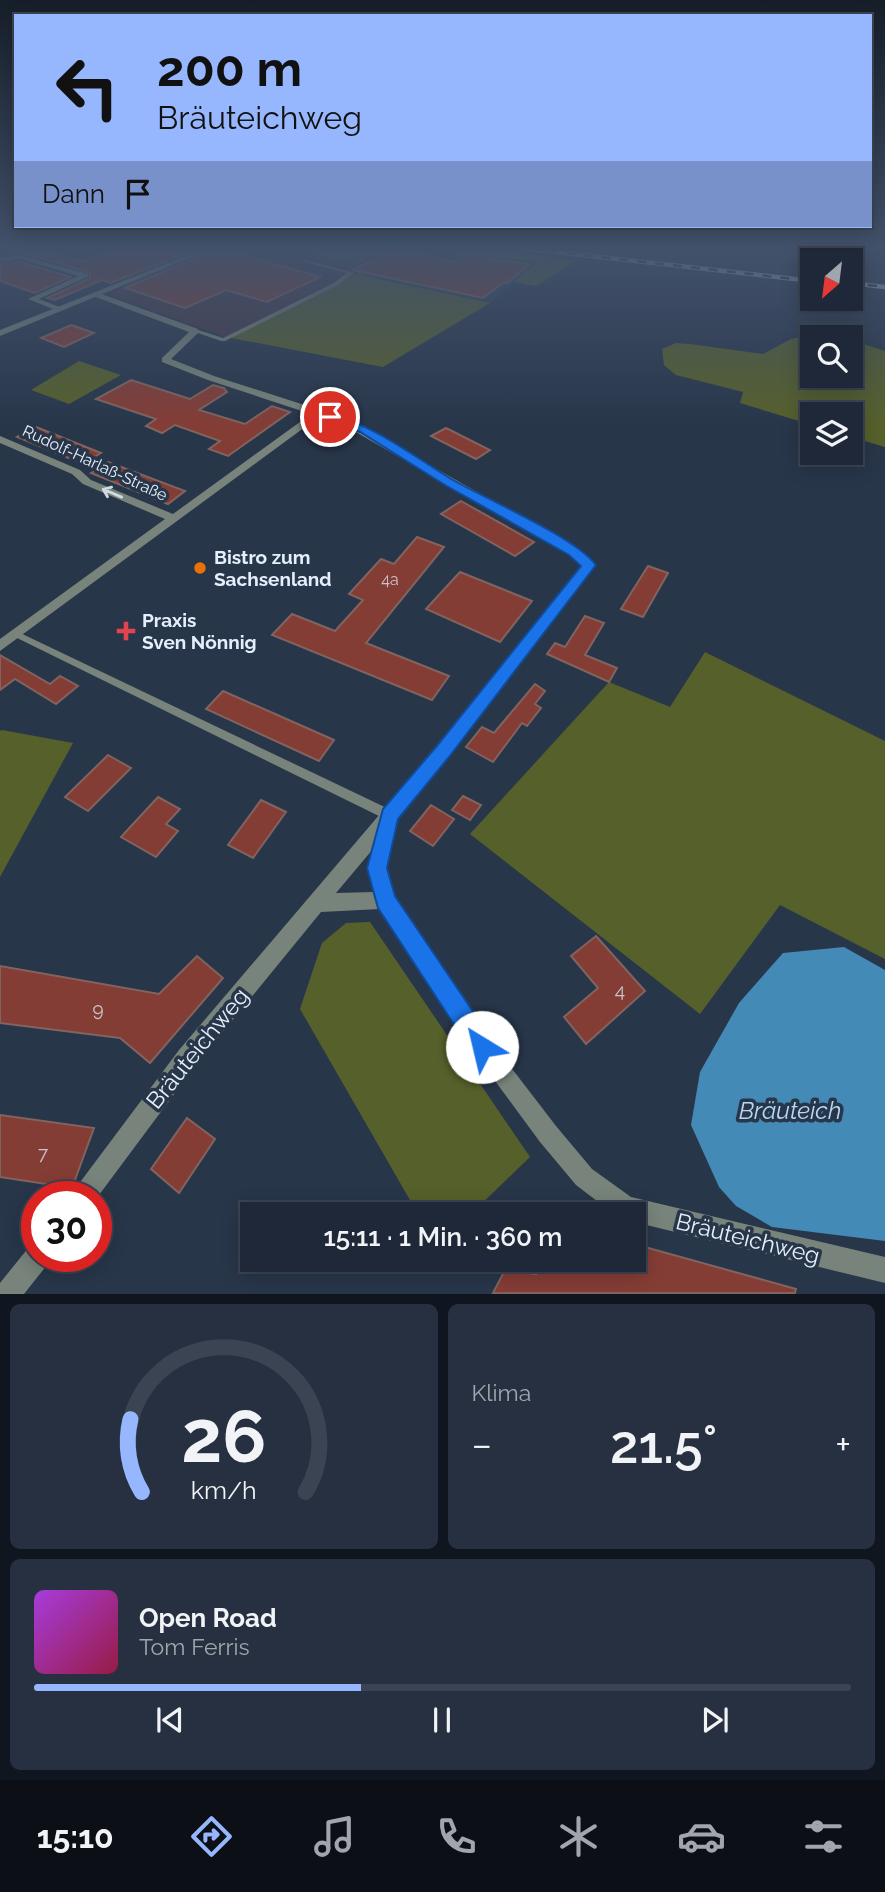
<!DOCTYPE html>
<html lang="de">
<head>
<meta charset="utf-8">
<style>
  :root { --surface:#1e2838; --page:#263040; --text:#f1f3f6; --muted:#a1a6ae; --line:#3c4453; --accent:#96b6fd }
  body { margin:0; font-family:Raleway,sans-serif; background:var(--page); color:var(--text); height:100vh; display:flex; flex-direction:column; font-size:26px; white-space:nowrap }
  * { box-sizing:border-box; margin:0 }
  p { font-size:23px; color:var(--muted) }
  .icon { flex:none; width:38px; height:38px; fill:none; stroke:currentColor; stroke-width:2; stroke-linecap:round; stroke-linejoin:round }
  .map { position:relative; height:1294px; overflow:hidden }
  .panel { display:flex; flex-direction:column; gap:10px; padding:10px; background:#10161f; flex:1 }
  .panel>* { flex:none }
  .guide { position:absolute; left:14px; top:14px; width:858px; height:214px; border-radius:0px; box-shadow:0 4px 18px #0003,0 0 0 2px var(--line); background:#96b6fd; color:#111; overflow:hidden }
  .needle { width:46px; rotate:208deg }
  .tools { position:absolute; left:800px; top:248px; display:grid; gap:14px }
  .tools a { display:grid; place-items:center; width:63px; height:63px; border-radius:0px; background:var(--surface); box-shadow:0 4px 18px #0003,0 0 0 2px var(--line); font-size:35px }
  .speed { position:absolute; left:21px; top:1181px; display:flex; gap:14px; font-size:35px; font-weight:700; text-align:center }
  .speed>* { display:grid; place-content:center; width:91px; height:91px; border-radius:50%; background:var(--surface); box-shadow:0 4px 18px #0003,0 0 0 2px var(--line); line-height:1 }
  .speed .limit { border:10px solid #d22; background:#fff; color:#111 }
  .pin { position:absolute; display:grid; place-items:center; width:60px; height:60px; color:#fff; margin:-30px; border:4px solid #fff; border-radius:50%; box-shadow:0 2px 7px #0007 }
  .me { position:absolute; width:77px; margin:-38px; rotate:324deg; stroke-linejoin:round; filter:drop-shadow(0 0 5px #0008) }
  .turn { display:flex; align-items:center; gap:24px; height:147px; padding:0 28px; font-size:32px }
  .turn .icon { width:91px; height:91px; stroke-width:2.5 }
  .turn b { display:block; font-size:49px; line-height:60px }
  .then { display:flex; align-items:center; height:66px; padding:0 28px; background:#0003; gap:14px; font-size:26px }
  .big { font-size:52px; font-weight:600; line-height:1.1 }
  .panel .widget { flex:1; display:flex; flex-direction:column; justify-content:center; gap:10px; min-width:0; padding:0 24px; border-radius:10px; background:var(--page) }
  .panel .dial { align-items:center; gap:0 }
  .dial svg { height:182px; overflow:visible; fill:none; stroke:var(--line); stroke-width:7; stroke-linecap:round; text-anchor:middle }
  .dial text { fill:var(--text); stroke:none }
  .song { display:flex; align-items:center; gap:21px }
  .cover { width:84px; height:84px; border-radius:10px; background:linear-gradient(135deg,hsl(280 70% 55%),hsl(340 70% 35%)) }
  .played { height:7px; border-radius:4px; background:linear-gradient(90deg,var(--accent) 40%,var(--line) 40%) }
  .keys { display:flex; justify-content:space-around; direction:ltr }
  .heat { display:flex; justify-content:space-between; align-items:center; font-size:38px; direction:ltr }
  .panel .tiles { flex:1; display:grid; gap:10px; grid-template-columns:1fr 1fr }
  .widget:last-child { grid-column:span 2 }
  .trip { position:absolute; left:240px; top:1202px; width:406px; height:70px; border-radius:0px; background:var(--surface); box-shadow:0 4px 18px #0003,0 0 0 2px var(--line); font-weight:600; line-height:70px; text-align:center }
  .menu { display:flex; height:112px; justify-content:space-around; align-items:center; background:#0c1016; color:var(--muted) }
  .menu .icon { width:49px; height:49px }
  .menu .current { color:var(--accent) }
  .menu b { font-size:32px; color:var(--text) }
  .map>svg:first-child { display:block }
  .commercial { fill:#453846 }
  .built { fill:#2e4059 }
  .green { fill:#56602b }
  .water { fill:#438ab7 }
  .building { fill:#843d35; stroke:#81635f; stroke-width:2 }
  .lines { fill:none; stroke-linecap:round; stroke-linejoin:round }
  .service { fill:#78847b; fill-rule:evenodd }
  .minor { fill:#78847b; fill-rule:evenodd }
  .tertiary { fill:#78847b; fill-rule:evenodd }
  .rail-casing { stroke:#c3cedc; stroke-width:4.5 }
  .rail { stroke:#28364a; stroke-width:2.5; stroke-dasharray:9; stroke-linecap:butt }
  .oneway { stroke:#cfdae2 }
  .route { fill:#1a73e8; stroke:#114b97; stroke-width:2 }
  .food-dot { fill:#e8710a; stroke:#28364a; stroke-width:2.5 }
  .health-dot { fill:#e0444e; stroke:#28364a; stroke-width:2.5 }
  .labels { text-anchor:middle; dominant-baseline:central; stroke-width:7; stroke-linejoin:round; paint-order:stroke }
  .far-street-label { font-size:16px; fill:#e5effc; stroke:#28364a }
  .number-label { font-size:16px; fill:#cdc2ca }
  .poi-label { font-size:19px; font-weight:bold; fill:#e5effc; stroke:#28364a; text-anchor:start }
  .near-number-label { font-size:19px; fill:#cdc2ca }
  .near-street-label { font-size:23px; fill:#e5effc; stroke:#28364a }
  .near-water-label { font-size:24px; font-style:italic; fill:#b6d9f3; stroke:#28364a }
</style>
</head>
<body>
<div class="map">
<svg width="885" height="1294" viewBox="0 0 885 1294">
  <rect width="100%" height="100%" fill="#28364a"/>
  <polygon class="commercial" points="92,247 233,247 267,256 275,253 296,259 308,253 357,264 352,268 360,272 225,337 112,296 111,292 147,276 74,254"/>
  <polygon class="built" points="386,247 404,247 539,262 490,303 369,277 352,267"/>
  <g class="green">
    <polygon points="318,247 386,247 357,264 308,253"/>
    <polygon points="404,247 475,247 577,260 536,286 514,282 537,262"/>
    <polygon points="360,272 369,277 490,303 383,367 226,337"/>
    <polygon points="812,335 836,338 812,338 812,376 850,376 851,340 885,351 885,447 851,437 850,415 812,415 812,425 740,403 743,392 676,375 664,365 662,349 676,343 690,344 763,354 791,339"/>
    <polygon points="79,361 121,375 69,404 31,390"/>
    <polygon points="705,652 885,741 885,959 780,905 700,1014 470,834 609,682 670,707"/>
    <polygon points="2,730 73,743 0,877 0,731"/>
    <polygon points="370,922 530,1157 471,1214 418,1214 300,1009 322,943 346,923"/>
  </g>
  <polygon class="water" points="844,947 885,970 885,1241 772,1227 736,1206 719,1187 691,1125 700,1072 739,1003 783,953"/>
  <g class="building">
    <polygon points="138,247 201,247 111,283 102,280 55,300 47,298 90,278 90,273 21,252 14,253 26,248 85,261 121,248 130,250"/>
    <polygon points="218,249 239,254 320,277 267,302 226,290 185,308 125,288"/>
    <polygon points="394,249 455,262 460,255 530,264 507,283 503,283 483,298 353,270"/>
    <polygon points="20,262 71,277 35,293 0,281 0,264"/>
    <polygon points="71,325 94,333 64,347 41,338"/>
    <polygon points="131,380 190,399 213,385 224,388 227,392 199,410 245,424 272,406 290,412 228,456 209,449 220,441 175,425 162,433 146,426 156,419 96,399"/>
    <polygon points="36,427 101,453 83,464 17,437"/>
    <polygon points="446,428 490,450 476,459 431,436"/>
    <polygon points="108,462 185,491 168,504 91,473"/>
    <polygon points="461,501 534,542 515,556 441,514"/>
    <polygon points="417,537 444,547 366,643 449,676 432,700 272,635 292,614 335,631 363,600 349,594 381,559 394,564"/>
    <polygon points="648,566 668,573 643,617 621,609"/>
    <polygon points="460,572 532,601 500,642 426,609"/>
    <polygon points="585,616 604,623 585,655 617,668 609,682 547,654 555,643 565,647"/>
    <polygon points="0,655 50,684 60,676 78,686 56,704 15,679 0,690"/>
    <polygon points="535,684 545,691 535,704 541,708 527,726 522,723 493,762 466,747 482,727 494,733"/>
    <polygon points="223,691 334,740 319,761 206,709"/>
    <polygon points="108,755 131,768 88,811 65,797"/>
    <polygon points="463,796 481,805 470,820 452,810"/>
    <polygon points="158,797 180,809 166,824 178,831 156,857 121,837"/>
    <polygon points="261,800 286,812 253,858 228,845"/>
    <polygon points="431,805 454,819 433,846 410,831"/>
    <polygon points="596,936 645,991 586,1044 564,1017 598,988 571,956"/>
    <polygon points="197,956 223,978 150,1063 120,1038 0,1023 0,966 159,994"/>
    <polygon points="0,1115 94,1128 72,1188 0,1177"/>
    <polygon points="187,1118 215,1139 179,1193 151,1169"/>
    <polygon points="634,1244 796,1289 795,1293 493,1293 505,1270 536,1274 537,1260 634,1260"/>
  </g>
  <g class="lines">
    <g class="service">
      <polygon points="305,260 354,273 338,285 225,341 221,341 192,331 195,329 223,338 334,283 347,273 305,262"/>
      <polygon points="16,631 393,811 395,815 393,819 389,820 385,819 13,636 11,634"/>
    </g>
    <g class="minor">
      <polygon points="20,255 88,274 89,276 39,299 65,309 58,311 28,299 78,276 20,259 0,262 0,258"/>
      <path d="M96,292L198,329V333L171,359L214,376L348,419L578,549L595,565L593,568L449,757L397,820L386,868L393,896L473,1018L556,1126L592,1169L631,1197L885,1257V1283L634,1222V1214H614L576,1185L540,1142L459,1032L380,909L321,912L195,1066L96,1199V1197H71L75,1189L179,1050L437,747L582,566L570,555L340,423L320,416L0,651V639L165,519L83,484L72,474L0,443V436L80,470L91,480L173,514L311,414L208,380L162,362V358L189,332L93,296L92,294ZM373,849L368,868L374,892L336,893Z"/>
      <polygon points="37,1244 37,1256 50,1256 47,1265 24,1294 0,1294 0,1283 29,1247"/>
    </g>
    <polygon class="tertiary" points="208,247 217,247 0,336 0,330"/>
    <defs>
      <g id="rail">
        <polyline points="512,247 812,281"/>
        <polyline points="850,283 885,287"/>
      </g>
    </defs>
    <use href="#rail" class="rail-casing"/>
    <use href="#rail" class="rail"/>
  </g>
  <defs><path id="oneway-shaft" d="M-6 0H5M1.5-3L5.5 0L1.5 3" fill="none" stroke-width="1.6" stroke-linecap="round" stroke-linejoin="round" transform="scale(1.75)"/></defs>
  <use class="oneway" href="#oneway-shaft" transform="translate(112 493) rotate(-157)"/>
  <linearGradient id="sky" x2="0" y2="1"><stop stop-color="#161e29"/><stop offset="0.58" stop-color="#42526b"/><stop offset="1" stop-color="#42526b" stop-opacity="0"/></linearGradient>
  <rect width="885" height="428" fill="url(#sky)"/>
  <path class="route" d="M330,414C376,426 413,456 453,480C488,500 575,537 596,565L449,757L398,819L387,868L395,896L491,1038L494,1047L491,1055L482,1059L474,1055L378,908L367,868L383,809L436,747L581,566L569,555L445,485L360,432L326,420L325,417Z"/>
  <circle class="food-dot" cx="200" cy="568" r="7"/>
  <path class="health-dot" d="M122.5 620.5h7v7h7v7h-7v7h-7v-7h-7v-7h7z"/>
  <g class="labels">
    <g class="far-street-label">
      <text transform="translate(95 463) rotate(25)">Rudolf-Harlaß-Straße</text>
    </g>
    <g class="number-label">
      <text x="390" y="579">4a</text>
    </g>
    <g class="poi-label">
      <text x="214" y="557">Bistro zum<tspan x="214" dy="22">Sachsenland</tspan></text>
      <text x="142" y="620">Praxis<tspan x="142" dy="22">Sven Nönnig</tspan></text>
    </g>
    <g class="near-number-label">
      <text x="620" y="990">4</text>
      <text x="98" y="1009">9</text>
      <text x="43" y="1153">7</text>
    </g>
    <g class="near-street-label">
      <text transform="translate(197 1048) rotate(-51)">Bräuteichweg</text>
      <text transform="translate(748 1238) rotate(14)">Bräuteichweg</text>
    </g>
    <g class="near-water-label">
      <text x="790" y="1110">Bräuteich</text>
    </g>
  </g>
</svg>
<div class="tools">
<a><svg class="needle" viewBox="-14 -14 28 28"><path d="M0-13l5 13h-10z" fill="#e53935"/><path d="M0 13l5-13h-10z" fill="#a1a6ae"/></svg></a>
<a><svg class="icon" aria-label="search" viewBox="0 0 24 24"><circle cx="10" cy="10" r="6"/><path d="M15 15l6 6"/></svg></a>
<a><svg class="icon" aria-label="layers" viewBox="0 0 24 24"><path d="M12 4l9 5-9 5-9-5zM3 14l9 5 9-5"/></svg></a>
</div>
<div class="speed"><div class="limit">30</div></div>
<div class="pin" style="left:330px;top:417px;background:#d93025"><svg class="icon" aria-label="arrive" viewBox="0 0 24 24"><path d="M6 21V4h12l-3 4 3 4H6"/></svg></div>
<svg class="me" style="left:482px;top:1047px" viewBox="-20 -20 40 40"><circle r="19" fill="#fff"/><path d="M0-13L10 11 0 6-10 11z" fill="#1a73e8"/></svg>
<div class="trip">15:11 · 1 Min. · 360 m</div>
<div class="guide">
<div class="turn"><svg class="icon" aria-label="left" viewBox="0 0 24 24"><path d="M17 20v-9H6M10 6l-5 5 5 5"/></svg><div><b>200 m</b>Bräuteichweg</div></div>
<div class="then">Dann<svg class="icon" aria-label="arrive" viewBox="0 0 24 24"><path d="M6 21V4h12l-3 4 3 4H6"/></svg></div>
</div>
</div>
<section class="panel">
<div class="tiles">
<div class="widget dial"><svg viewBox="0 0 100 80">
<path d="M14 69A42 42 0 1 1 86 69"/>
<path d="M14 69A42 42 0 0 1 9 37" stroke="#96b6fd"/>
<text x="50" y="56" font-size="32" font-weight="700">26</text>
<text x="50" y="72" font-size="11">km/h</text>
</svg></div>
<div class="widget"><p>Klima</p>
<div class="heat"><a>−</a><b class="big">21.5°</b><a>+</a></div>
</div>
<div class="widget">
<div class="song"><i class="cover"></i><div><b>Open Road</b><p>Tom Ferris</p></div></div>
<div class="played"></div>
<div class="keys"><svg class="icon" aria-label="previous" viewBox="0 0 24 24"><path d="M18 5L8 12l10 7zM5 5v14"/></svg><svg class="icon" aria-label="pause" viewBox="0 0 24 24"><path d="M8 5v14M16 5v14"/></svg><svg class="icon" aria-label="next" viewBox="0 0 24 24"><path d="M6 5l10 7-10 7zM19 5v14"/></svg></div>
</div>
</div>
</section>
<nav class="menu">
<b>15:10</b>
<svg class="icon current" aria-label="directions" viewBox="0 0 24 24"><path d="M12 3l9 9-9 9-9-9zM9 14v-3h6M13 9l2 2-2 2"/></svg>
<svg class="icon" aria-label="music" viewBox="0 0 24 24"><path d="M9 18V5l10-2v13"/><circle cx="6" cy="18" r="3"/><circle cx="16" cy="16" r="3"/></svg>
<svg class="icon" aria-label="phone" viewBox="0 0 24 24"><path d="M5 4h4l2 5-3 2q2 4 5 5l2-3 5 2v4C11 20 4 13 5 4z"/></svg>
<svg class="icon" aria-label="climate" viewBox="0 0 24 24"><path d="M12 3v18M4 7l16 10M4 17L20 7"/></svg>
<svg class="icon" aria-label="car" viewBox="0 0 24 24"><path d="M5 17H2v-5l4-1 3-4h7l3 4 3 1v5h-3M9 17h6M6 11h13"/><circle cx="7" cy="17" r="2"/><circle cx="17" cy="17" r="2"/></svg>
<svg class="icon" aria-label="filters" viewBox="0 0 24 24"><path d="M4 7h16M4 17h16"/><circle cx="9" cy="7" r="2"/><circle cx="15" cy="17" r="2"/></svg>
</nav>
</body>
</html>
